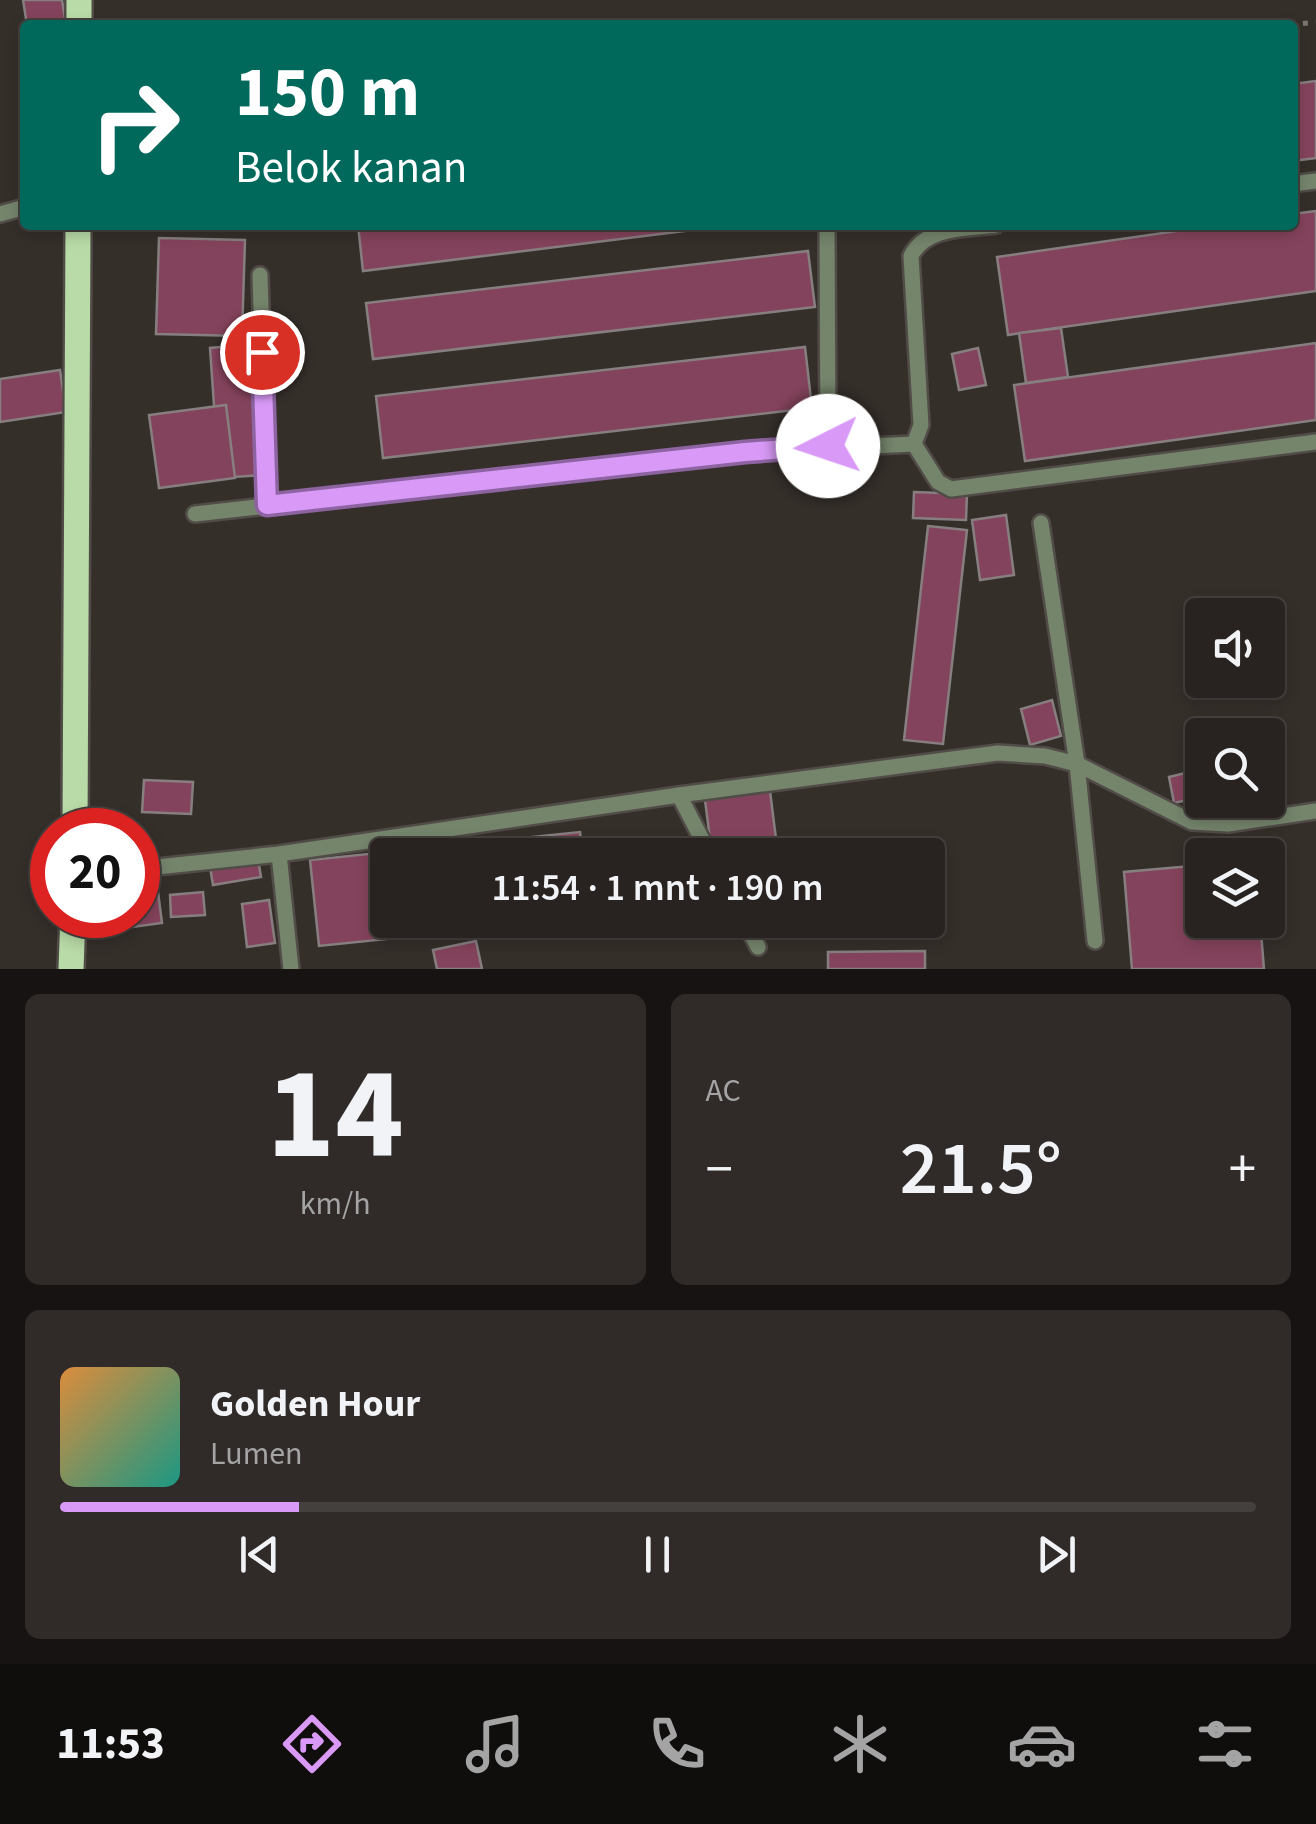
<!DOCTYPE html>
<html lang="id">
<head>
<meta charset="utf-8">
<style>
  :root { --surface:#282320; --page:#302b29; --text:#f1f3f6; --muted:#a5a4a5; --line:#44403e; --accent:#d99af7 }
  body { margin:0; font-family:"Source Sans 3",sans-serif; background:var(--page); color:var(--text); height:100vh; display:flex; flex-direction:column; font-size:38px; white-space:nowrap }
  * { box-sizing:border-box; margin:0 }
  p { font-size:32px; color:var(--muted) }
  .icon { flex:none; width:55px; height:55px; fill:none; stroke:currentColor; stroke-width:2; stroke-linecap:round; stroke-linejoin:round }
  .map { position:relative; height:969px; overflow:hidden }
  .details { display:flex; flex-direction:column; gap:25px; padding:25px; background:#161312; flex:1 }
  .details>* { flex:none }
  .banner { position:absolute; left:20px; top:20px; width:1278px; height:210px; border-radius:10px; box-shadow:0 5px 15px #0003,0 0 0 2px var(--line); background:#00695c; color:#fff; overflow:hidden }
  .buttons { position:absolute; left:1185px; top:598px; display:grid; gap:20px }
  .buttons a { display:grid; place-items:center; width:100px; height:100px; border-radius:10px; background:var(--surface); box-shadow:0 5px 15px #0003,0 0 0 2px var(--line); font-size:50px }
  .speed { position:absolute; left:30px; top:808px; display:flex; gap:20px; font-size:50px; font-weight:700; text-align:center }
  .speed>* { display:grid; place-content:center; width:130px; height:130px; border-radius:50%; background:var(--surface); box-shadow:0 5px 15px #0003,0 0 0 2px var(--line); line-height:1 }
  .speed .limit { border:15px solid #d22; background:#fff; color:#111 }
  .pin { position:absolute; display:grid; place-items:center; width:85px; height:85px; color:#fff; margin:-42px; border:5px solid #fff; border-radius:50%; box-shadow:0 2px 10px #0007 }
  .me { position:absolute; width:110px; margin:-55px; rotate:266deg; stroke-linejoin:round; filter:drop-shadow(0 0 8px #0008) }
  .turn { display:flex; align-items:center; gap:35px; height:210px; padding:0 50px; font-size:45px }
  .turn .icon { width:130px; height:130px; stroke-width:2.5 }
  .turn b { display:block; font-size:70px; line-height:85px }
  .big { font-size:75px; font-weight:600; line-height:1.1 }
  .details .widget { flex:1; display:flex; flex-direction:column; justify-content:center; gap:15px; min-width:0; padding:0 35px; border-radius:15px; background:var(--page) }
  .details .dial { align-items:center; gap:0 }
  .dial b { font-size:130px; line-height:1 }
  .song { display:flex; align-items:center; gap:30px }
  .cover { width:120px; height:120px; border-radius:15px; background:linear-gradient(135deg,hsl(30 70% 55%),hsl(170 70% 35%)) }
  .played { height:10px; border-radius:5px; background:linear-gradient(90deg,var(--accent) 20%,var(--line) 20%) }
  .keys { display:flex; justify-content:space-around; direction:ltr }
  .heat { display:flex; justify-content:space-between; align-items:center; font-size:55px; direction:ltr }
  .details .tiles { flex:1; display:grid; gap:25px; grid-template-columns:1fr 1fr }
  .widget:last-child { grid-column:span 2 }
  .trip { position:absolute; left:370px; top:838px; width:575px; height:100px; border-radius:10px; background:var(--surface); box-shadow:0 5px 15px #0003,0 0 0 2px var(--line); font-weight:600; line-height:100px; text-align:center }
  .tab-bar { display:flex; height:160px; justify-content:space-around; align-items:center; background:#100e0d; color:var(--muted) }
  .tab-bar .icon { width:70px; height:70px }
  .tab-bar .on { color:var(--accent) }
  .tab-bar b { font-size:45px; color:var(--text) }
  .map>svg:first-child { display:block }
  .building { fill:#84435c; stroke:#877e80; stroke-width:2.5 }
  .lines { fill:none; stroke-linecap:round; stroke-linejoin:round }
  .service-casing { stroke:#524c48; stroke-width:20 }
  .primary-casing { stroke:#524c48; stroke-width:30 }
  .path { stroke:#7a7571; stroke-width:5; stroke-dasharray:5 8; stroke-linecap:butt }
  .service { stroke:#75856c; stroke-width:15 }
  .primary { stroke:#b9dba7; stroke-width:25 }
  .route-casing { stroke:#8d64a1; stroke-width:25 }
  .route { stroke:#d99af7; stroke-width:18 }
</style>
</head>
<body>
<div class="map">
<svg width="1316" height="969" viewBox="0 0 1316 969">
  <rect width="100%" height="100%" fill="#352f2a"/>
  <g class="building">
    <polygon points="23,0 62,0 66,25 27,25"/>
    <polygon points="1316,81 1316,158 1292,161 1292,84"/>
    <polygon points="1316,211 1316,291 1008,335 997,257 1218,225 1292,225 1292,214"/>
    <polygon points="358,225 733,225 363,271"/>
    <polygon points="159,238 245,240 242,336 156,334"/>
    <polygon points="808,251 815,307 373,359 366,303"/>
    <polygon points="1061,328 1068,377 1026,383 1019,333"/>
    <polygon points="1316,343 1316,420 1025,461 1014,385"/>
    <polygon points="255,344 265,475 219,478 210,348"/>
    <polygon points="805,347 812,408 383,458 376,396"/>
    <polygon points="978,348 986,385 959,390 952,354"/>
    <polygon points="60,370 66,412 0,422 0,379"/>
    <polygon points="226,405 235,478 159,488 149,415"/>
    <polygon points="914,492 967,494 966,520 913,518"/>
    <polygon points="1006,515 1014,575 980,580 972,520"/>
    <polygon points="928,526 967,530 943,744 904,740"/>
    <polygon points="1052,700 1061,736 1030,745 1021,709"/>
    <polygon points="1202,769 1202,797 1174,803 1169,777"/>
    <polygon points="144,780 193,782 191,814 142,812"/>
    <polygon points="770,791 777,847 712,855 705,800"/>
    <polygon points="580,832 583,855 388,855 388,920 569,920 319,946 310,860"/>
    <polygon points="257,853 261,877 213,885 209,861"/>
    <polygon points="1202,865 1202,920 1260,920 1264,969 1132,969 1124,872"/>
    <polygon points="158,892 162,923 124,928 122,915 138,915 138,894"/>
    <polygon points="203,892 205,915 171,917 170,895"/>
    <polygon points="269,900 275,943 247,947 242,904"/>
    <polygon points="476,941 482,969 437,969 433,950"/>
    <polygon points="925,951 925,969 828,969 828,952"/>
  </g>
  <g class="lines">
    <defs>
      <g id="service">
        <polyline points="1292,184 1316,181"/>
        <polyline points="0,214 25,207"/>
        <polyline points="827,225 828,446"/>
        <polyline points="260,275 267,505"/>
        <path d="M914,444L921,425L911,256C926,226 967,229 996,225"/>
        <polyline points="195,514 745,452 914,444 938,482 951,489 1316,442"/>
        <polyline points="1041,523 1077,764 1095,941"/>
        <polyline points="679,795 710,855"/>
        <polyline points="279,854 291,969"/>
        <polyline points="138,869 279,854 679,795 998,753 1045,756 1077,764 1192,822 1228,824 1316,811"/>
        <polyline points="744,920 758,947"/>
      </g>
      <g id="primary">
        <polyline points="79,25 79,0"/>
        <polyline points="75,830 78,225"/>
        <polyline points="71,969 73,915"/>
      </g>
    </defs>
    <use href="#service" class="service-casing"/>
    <use href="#primary" class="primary-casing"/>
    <polyline class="path" points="1290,25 1316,22"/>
    <use href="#service" class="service"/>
    <use href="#primary" class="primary"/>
  </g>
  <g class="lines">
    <defs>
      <polyline id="route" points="262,352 267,505 745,452 828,446"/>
    </defs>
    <use href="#route" class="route-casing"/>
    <use href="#route" class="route"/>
  </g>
</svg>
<div class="buttons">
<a><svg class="icon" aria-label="sound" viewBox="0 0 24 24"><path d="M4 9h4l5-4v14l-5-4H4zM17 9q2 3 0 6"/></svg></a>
<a><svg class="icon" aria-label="search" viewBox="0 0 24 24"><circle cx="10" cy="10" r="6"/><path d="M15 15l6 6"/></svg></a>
<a><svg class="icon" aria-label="layers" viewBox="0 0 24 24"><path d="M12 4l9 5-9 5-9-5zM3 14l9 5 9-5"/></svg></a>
</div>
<div class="speed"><div class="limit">20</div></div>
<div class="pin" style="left:262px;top:352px;background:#d93025"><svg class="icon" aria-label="arrive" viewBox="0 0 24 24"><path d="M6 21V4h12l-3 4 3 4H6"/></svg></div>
<svg class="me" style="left:828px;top:446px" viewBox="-20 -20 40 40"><circle r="19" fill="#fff"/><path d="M0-13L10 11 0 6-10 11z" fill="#d99af7"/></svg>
<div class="trip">11:54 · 1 mnt · 190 m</div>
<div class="banner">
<div class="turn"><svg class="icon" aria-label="right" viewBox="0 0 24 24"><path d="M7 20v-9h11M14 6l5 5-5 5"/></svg><div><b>150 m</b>Belok kanan</div></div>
</div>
</div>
<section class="details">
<div class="tiles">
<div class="widget dial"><b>14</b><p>km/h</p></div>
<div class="widget"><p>AC</p>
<div class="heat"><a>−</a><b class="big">21.5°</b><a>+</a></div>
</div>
<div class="widget">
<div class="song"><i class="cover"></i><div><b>Golden Hour</b><p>Lumen</p></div></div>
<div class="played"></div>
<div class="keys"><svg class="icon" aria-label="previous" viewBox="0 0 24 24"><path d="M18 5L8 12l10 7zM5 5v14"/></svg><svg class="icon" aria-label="pause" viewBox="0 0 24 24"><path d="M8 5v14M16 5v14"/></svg><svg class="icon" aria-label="next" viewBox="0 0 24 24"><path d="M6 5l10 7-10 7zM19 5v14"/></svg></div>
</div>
</div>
</section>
<nav class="tab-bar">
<b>11:53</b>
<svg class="icon on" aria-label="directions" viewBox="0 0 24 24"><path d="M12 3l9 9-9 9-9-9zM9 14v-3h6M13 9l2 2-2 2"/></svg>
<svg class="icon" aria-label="music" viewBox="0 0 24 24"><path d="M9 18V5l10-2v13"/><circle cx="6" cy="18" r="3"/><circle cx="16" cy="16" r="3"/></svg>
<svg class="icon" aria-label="phone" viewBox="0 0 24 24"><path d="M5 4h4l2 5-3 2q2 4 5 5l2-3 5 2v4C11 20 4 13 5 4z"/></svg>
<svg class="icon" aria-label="climate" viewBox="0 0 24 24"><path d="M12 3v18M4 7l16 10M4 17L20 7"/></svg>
<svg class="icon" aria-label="car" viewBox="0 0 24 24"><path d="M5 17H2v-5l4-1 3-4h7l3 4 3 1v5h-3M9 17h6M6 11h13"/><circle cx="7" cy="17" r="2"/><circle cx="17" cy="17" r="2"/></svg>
<svg class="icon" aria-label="filters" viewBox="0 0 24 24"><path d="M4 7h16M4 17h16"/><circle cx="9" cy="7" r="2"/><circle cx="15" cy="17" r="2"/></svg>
</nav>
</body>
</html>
